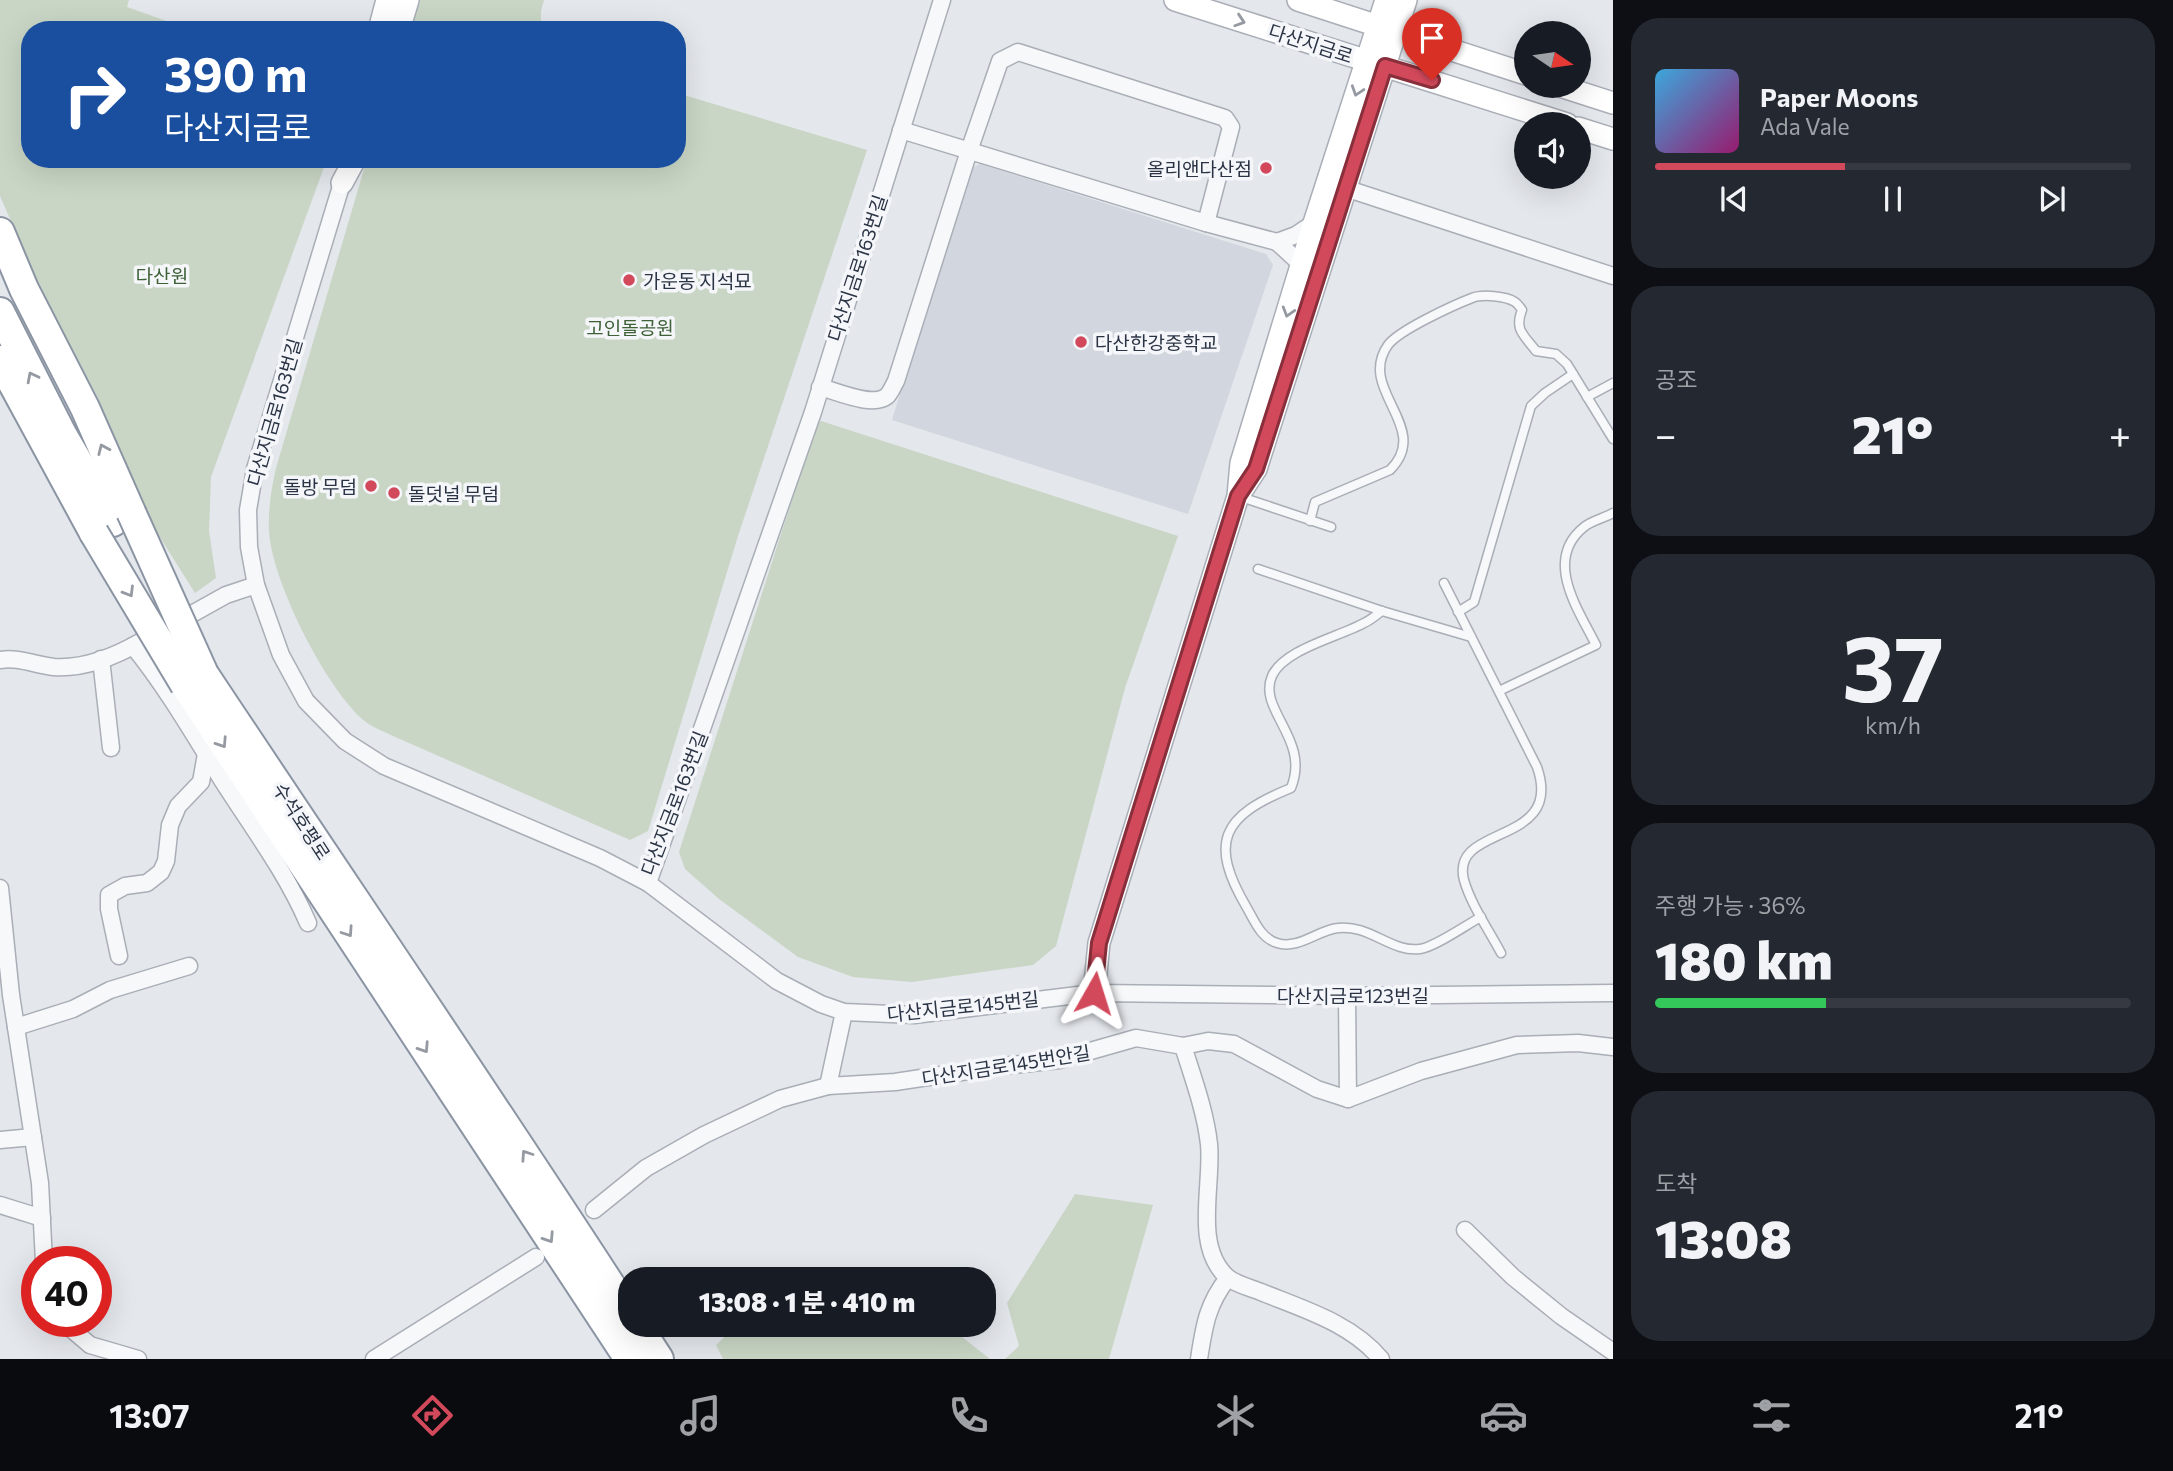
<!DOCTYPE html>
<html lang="ko">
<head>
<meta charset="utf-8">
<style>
  :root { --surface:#171b24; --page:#242831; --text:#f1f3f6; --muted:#9ea1a6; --line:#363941; --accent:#d1495b }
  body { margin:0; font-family:Commissioner,"Noto Sans KR",sans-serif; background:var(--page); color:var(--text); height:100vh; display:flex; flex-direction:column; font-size:26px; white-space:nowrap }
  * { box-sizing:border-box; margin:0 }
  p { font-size:23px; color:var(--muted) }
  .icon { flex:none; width:38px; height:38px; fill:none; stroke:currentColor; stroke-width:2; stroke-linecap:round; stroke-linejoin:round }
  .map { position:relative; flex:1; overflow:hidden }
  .drawer { display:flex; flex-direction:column; gap:18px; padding:18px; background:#0d0f14; width:560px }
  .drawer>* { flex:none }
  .hud { position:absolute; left:21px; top:21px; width:665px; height:147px; border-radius:28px; box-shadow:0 7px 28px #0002; background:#1a4fa0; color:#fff; overflow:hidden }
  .needle { width:46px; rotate:103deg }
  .buttons { position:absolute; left:1514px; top:21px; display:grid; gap:14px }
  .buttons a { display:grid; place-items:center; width:77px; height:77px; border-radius:50%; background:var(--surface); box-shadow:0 7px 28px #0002; font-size:35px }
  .speed { position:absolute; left:21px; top:1246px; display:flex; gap:14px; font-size:35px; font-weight:700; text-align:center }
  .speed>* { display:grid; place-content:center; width:91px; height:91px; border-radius:50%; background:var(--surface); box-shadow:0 7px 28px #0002; line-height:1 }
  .speed .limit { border:10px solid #d22; background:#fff; color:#111 }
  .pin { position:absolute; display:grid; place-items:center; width:60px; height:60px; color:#fff; margin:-72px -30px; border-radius:50% 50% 50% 0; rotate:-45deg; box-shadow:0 0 7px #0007 }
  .pin .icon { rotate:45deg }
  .me { position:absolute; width:77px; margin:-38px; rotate:6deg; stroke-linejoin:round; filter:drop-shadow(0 0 5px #0008) }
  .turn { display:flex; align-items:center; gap:24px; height:147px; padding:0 28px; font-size:32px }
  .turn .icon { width:91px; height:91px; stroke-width:2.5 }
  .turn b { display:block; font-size:49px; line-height:60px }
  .big { font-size:52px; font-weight:800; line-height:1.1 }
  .drawer .widget { flex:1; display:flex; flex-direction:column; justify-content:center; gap:10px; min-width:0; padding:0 24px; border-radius:28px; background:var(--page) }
  .drawer .dial { align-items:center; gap:0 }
  .dial b { font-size:91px; line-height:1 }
  .song { display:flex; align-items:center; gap:21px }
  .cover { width:84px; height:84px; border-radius:10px; background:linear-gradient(135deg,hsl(200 70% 55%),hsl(320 70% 35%)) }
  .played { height:7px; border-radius:4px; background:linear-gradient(90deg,var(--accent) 40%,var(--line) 40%) }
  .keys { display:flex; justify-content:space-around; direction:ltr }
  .heat { display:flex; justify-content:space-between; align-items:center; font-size:38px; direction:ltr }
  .charge { height:10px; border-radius:5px; background:linear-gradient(90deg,#34c759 36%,var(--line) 0) }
  .trip { position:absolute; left:618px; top:1267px; width:378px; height:70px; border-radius:28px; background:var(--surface); box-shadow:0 7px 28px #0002; font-weight:800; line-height:70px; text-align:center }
  .dock { display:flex; height:112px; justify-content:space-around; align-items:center; background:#090b0e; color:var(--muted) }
  .dock .icon { width:49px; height:49px }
  .dock .current { color:var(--accent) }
  .dock b { font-size:32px; color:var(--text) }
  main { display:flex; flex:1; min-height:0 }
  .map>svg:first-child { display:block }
  .built { fill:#d2d6de }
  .green { fill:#c9d6c5 }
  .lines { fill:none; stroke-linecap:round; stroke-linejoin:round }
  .lane-casing { stroke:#a9aeb7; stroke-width:11 }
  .street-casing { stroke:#a9aeb7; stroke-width:19 }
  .secondary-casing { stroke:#a9aeb7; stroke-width:24 }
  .highway-casing { stroke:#8b94a3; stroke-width:32 }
  .lane { stroke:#f7f8fa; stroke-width:8 }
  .street { stroke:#f7f8fa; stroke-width:16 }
  .secondary { stroke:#fff; stroke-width:21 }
  .highway { stroke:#fff; stroke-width:28 }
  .highway-bridge-casing { stroke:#8b94a3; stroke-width:32; stroke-linecap:butt }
  .highway-bridge { stroke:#fff; stroke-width:28 }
  .oneway { stroke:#959aa2 }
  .route-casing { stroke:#882f3b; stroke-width:18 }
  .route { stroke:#d1495b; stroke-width:12 }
  .poi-dot { fill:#d1495b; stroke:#f4f6f9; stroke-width:2.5 }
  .labels { text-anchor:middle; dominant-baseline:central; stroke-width:7; stroke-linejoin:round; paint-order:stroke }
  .street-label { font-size:19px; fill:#2b3445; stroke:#f4f6f9 }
  .poi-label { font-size:19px; fill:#2b3445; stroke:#f4f6f9; text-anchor:start }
  .park-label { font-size:19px; fill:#3f6138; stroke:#f4f6f9 }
</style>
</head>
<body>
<main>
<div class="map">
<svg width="1613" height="1359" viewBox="0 0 1613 1359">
  <rect width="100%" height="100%" fill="#e4e7ec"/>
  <polygon class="built" points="980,164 1266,254 1273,265 1188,514 892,420 969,169"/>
  <g class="green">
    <polygon points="0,0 129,0 127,7 192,30 30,30 30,159 327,159 211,477 209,531 216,578 195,593 134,496 97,396 47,303 0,196"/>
    <polygon points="420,0 544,0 541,11 541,30 410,30"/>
    <path d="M677,93L867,150L738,536L648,831L630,840L393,736C383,731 369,726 361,718C323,682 273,583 269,532C268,510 271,490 276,468L367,159H677Z"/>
    <polygon points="821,421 1178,536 1125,688 1056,946 1033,965 912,982 853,977 798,957 719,899 685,869 679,852 816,425"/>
    <polygon points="1075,1194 1153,1205 1109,1359 1005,1359 1019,1346 1007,1303"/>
    <polygon points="789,1269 831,1279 779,1279"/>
    <polygon points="737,1325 947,1325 990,1359 723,1359 716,1345"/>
  </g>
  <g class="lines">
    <defs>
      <g id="lane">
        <polyline points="1587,397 1613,383"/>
        <polyline points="1241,497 1331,527"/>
        <path d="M1310,521L1315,502L1390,470C1433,427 1356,390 1388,345C1399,330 1454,305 1472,298C1482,294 1506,296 1515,302C1518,304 1520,307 1522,310C1514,330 1524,335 1536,351L1556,354L1567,364L1613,439"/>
        <polyline points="1258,569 1382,611 1471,637"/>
        <path d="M1444,583L1537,767C1565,847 1449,823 1464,880C1471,905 1489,930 1501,953"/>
        <path d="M1382,611C1376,615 1371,620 1364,623C1339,637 1284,649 1272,676C1257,710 1311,739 1291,788C1222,816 1208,842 1247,908C1255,922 1261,938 1277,943C1298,950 1318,930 1338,928C1369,924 1392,953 1420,949C1435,947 1466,925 1481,917"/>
        <polyline points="1458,612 1474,602 1531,406 1545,393 1573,374"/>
        <path d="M1499,691L1596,645C1578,609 1543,560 1584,527C1591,521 1604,518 1613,513"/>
      </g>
      <g id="street">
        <polyline points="901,130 1206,223 1277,242"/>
        <polyline points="342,183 255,469 248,510 249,547 256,585 281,655 306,701 345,741 384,766 600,858 648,883 813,412 942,0"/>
        <polyline points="1345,188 1613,276"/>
        <polyline points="1302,265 1277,242 1296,235 1314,223"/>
        <path d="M820,387C836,391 873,408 887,396C891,392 893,386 896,381L969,151L1000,61L1018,52L1225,118L1231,127L1206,223"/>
        <polyline points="174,624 226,595 256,585"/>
        <path d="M133,646C167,688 194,735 222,780C252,827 286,872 308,923"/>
        <polyline points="101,659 111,748"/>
        <path d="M0,660C19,657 35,665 54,667C84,669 116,656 142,641"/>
        <polyline points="648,883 777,981 821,1004 844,1012 914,1015 1094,993 1347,996 1613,993"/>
        <polyline points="0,888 11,995 40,1183 44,1262"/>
        <polyline points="119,956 109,909 109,895 125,886 147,883 161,872 166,861 170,825 178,806 201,782 206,754"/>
        <polyline points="1347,996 1348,1099"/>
        <polyline points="844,1012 828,1086 895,1082 994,1067 1059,1060 1136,1038 1183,1046 1208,1041 1234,1044 1317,1089 1348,1099 1421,1071 1517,1045 1578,1043 1613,1047"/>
        <polyline points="16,1027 73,1009 110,990 189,966"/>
        <path d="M1183,1046C1193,1078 1205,1110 1209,1144C1213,1185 1193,1246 1227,1277C1235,1284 1251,1288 1261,1292C1303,1309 1351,1323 1381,1359"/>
        <polyline points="0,1140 33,1137"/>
        <polyline points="0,1205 42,1218"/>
        <polyline points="594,1210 646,1168 704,1135 780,1099 828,1086"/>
        <polyline points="1465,1230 1513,1277 1561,1316 1613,1352"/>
        <polyline points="62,1321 90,1345 138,1359"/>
        <polyline points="374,1359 536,1257"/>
        <path d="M1199,1359C1204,1327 1207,1304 1228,1278"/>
      </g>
      <g id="secondary">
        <polyline points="1175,0 1567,124"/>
        <polyline points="1298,0 1526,74"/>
        <polyline points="379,30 387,0"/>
        <polyline points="399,30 408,0"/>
        <polyline points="1560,86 1613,103"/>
        <polyline points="1578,128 1613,139"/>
        <polyline points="342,183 355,159"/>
        <polyline points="1239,495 1256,469 1406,0"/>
        <polyline points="1094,993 1099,943 1238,496 1241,463 1314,223 1386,0"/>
      </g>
      <g id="highway">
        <polyline points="0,232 24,289 85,408 131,512"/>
        <polyline points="0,312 62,434 113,522"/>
        <polyline points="0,360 94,533"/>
        <path d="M204,674C346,888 491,1100 630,1315"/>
        <polyline points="185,685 629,1359"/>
        <polyline points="637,1325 659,1359"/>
      </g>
    </defs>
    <use href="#lane" class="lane-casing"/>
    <use href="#street" class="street-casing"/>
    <use href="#secondary" class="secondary-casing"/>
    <use href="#highway" class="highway-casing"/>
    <use href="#lane" class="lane"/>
    <use href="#street" class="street"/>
    <use href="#secondary" class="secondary"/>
    <use href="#highway" class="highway"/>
    <defs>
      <g id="highway-bridge">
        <polyline points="131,512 204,674"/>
        <polyline points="94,533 185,685"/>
      </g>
    </defs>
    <use href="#highway-bridge" class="highway-bridge-casing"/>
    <use href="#highway-bridge" class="highway-bridge"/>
  </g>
  <defs><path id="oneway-chevron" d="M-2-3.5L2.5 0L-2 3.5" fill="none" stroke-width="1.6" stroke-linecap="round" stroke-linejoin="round" transform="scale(1.75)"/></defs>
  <g class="oneway">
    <use href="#oneway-chevron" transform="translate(1240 21) rotate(18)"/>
    <use href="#oneway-chevron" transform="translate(1357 91) rotate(108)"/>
    <use href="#oneway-chevron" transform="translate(1288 312) rotate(107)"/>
    <use href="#oneway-chevron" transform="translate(32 377) rotate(-117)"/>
    <use href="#oneway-chevron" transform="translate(103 449) rotate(-114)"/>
    <use href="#oneway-chevron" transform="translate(129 592) rotate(59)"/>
    <use href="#oneway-chevron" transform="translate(222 743) rotate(57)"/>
    <use href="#oneway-chevron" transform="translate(348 932) rotate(56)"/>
    <use href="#oneway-chevron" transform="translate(424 1048) rotate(57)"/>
    <use href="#oneway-chevron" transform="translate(526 1155) rotate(-124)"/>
    <use href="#oneway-chevron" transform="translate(549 1238) rotate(57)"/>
  </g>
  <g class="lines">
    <defs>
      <polyline id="route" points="1094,993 1099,943 1238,496 1256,469 1385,66 1432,80"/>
    </defs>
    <use href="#route" class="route-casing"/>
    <use href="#route" class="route"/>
  </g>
  <g class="poi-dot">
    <circle cx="1266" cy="168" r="7"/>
    <circle cx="629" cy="280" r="7"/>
    <circle cx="1081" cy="342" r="7"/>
    <circle cx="371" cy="486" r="7"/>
    <circle cx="394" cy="493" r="7"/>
  </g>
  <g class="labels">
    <g class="street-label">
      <text transform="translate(1311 43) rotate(18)">다산지금로</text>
      <text transform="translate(857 268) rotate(-72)">다산지금로163번길</text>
      <text transform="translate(274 412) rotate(-74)">다산지금로163번길</text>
      <text transform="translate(674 803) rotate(-69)">다산지금로163번길</text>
      <text transform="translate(302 821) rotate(57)">수석호평로</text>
      <text x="1353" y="995">다산지금로123번길</text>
      <text transform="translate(963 1006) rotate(-6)">다산지금로145번길</text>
      <text transform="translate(1006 1065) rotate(-9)">다산지금로145번안길</text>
    </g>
    <g class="poi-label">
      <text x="1252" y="168" text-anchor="end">올리앤다산점</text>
      <text x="643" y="280">가운동 지석묘</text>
      <text x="1095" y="342">다산한강중학교</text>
      <text x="357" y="486" text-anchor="end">돌방 무덤</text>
      <text x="408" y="493">돌덧널 무덤</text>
    </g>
    <g class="park-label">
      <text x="162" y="275">다산원</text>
      <text x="630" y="327">고인돌공원</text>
    </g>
  </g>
</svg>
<div class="buttons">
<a><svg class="needle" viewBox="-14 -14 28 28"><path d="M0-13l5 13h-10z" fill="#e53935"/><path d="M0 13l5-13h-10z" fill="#9ea1a6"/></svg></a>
<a><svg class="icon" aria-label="sound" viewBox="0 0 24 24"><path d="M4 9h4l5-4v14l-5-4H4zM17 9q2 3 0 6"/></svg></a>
</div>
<div class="speed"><div class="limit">40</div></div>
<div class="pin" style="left:1432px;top:80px;background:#d93025"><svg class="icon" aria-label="arrive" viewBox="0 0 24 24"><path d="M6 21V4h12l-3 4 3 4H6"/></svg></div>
<svg class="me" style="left:1094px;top:993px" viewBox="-20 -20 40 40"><path d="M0-17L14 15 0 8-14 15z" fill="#d1495b" stroke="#fff" stroke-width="4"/></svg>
<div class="trip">13:08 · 1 분 · 410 m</div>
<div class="hud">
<div class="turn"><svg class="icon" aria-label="right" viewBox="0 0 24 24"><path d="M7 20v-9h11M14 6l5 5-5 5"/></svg><div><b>390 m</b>다산지금로</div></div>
</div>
</div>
<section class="drawer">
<div class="widget">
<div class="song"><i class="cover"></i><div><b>Paper Moons</b><p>Ada Vale</p></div></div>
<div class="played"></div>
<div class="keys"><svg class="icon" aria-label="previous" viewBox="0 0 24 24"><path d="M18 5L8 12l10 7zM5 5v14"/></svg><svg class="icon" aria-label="pause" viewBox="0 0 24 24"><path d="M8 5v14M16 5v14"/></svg><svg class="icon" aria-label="next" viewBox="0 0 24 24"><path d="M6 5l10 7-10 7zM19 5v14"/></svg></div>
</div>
<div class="widget"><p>공조</p>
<div class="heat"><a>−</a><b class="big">21°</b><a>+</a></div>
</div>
<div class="widget dial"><b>37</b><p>km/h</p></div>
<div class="widget"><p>주행 가능 · 36%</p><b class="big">180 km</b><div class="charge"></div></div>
<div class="widget"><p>도착</p><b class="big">13:08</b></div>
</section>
</main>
<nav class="dock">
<b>13:07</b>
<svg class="icon current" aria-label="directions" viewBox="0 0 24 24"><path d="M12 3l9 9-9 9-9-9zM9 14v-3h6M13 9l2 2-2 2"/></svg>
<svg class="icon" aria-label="music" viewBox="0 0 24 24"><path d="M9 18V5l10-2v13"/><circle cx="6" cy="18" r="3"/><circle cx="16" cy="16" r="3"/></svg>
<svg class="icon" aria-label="phone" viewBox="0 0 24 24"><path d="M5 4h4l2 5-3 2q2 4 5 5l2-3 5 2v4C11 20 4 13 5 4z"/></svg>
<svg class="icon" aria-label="climate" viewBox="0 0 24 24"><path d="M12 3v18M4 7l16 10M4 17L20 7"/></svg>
<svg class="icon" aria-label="car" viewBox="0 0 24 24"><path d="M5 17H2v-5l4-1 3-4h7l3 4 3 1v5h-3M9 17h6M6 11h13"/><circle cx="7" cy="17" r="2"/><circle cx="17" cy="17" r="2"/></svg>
<svg class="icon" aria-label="filters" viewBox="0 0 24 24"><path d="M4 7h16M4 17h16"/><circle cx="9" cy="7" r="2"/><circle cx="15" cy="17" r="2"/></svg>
<b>21°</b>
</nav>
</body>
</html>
